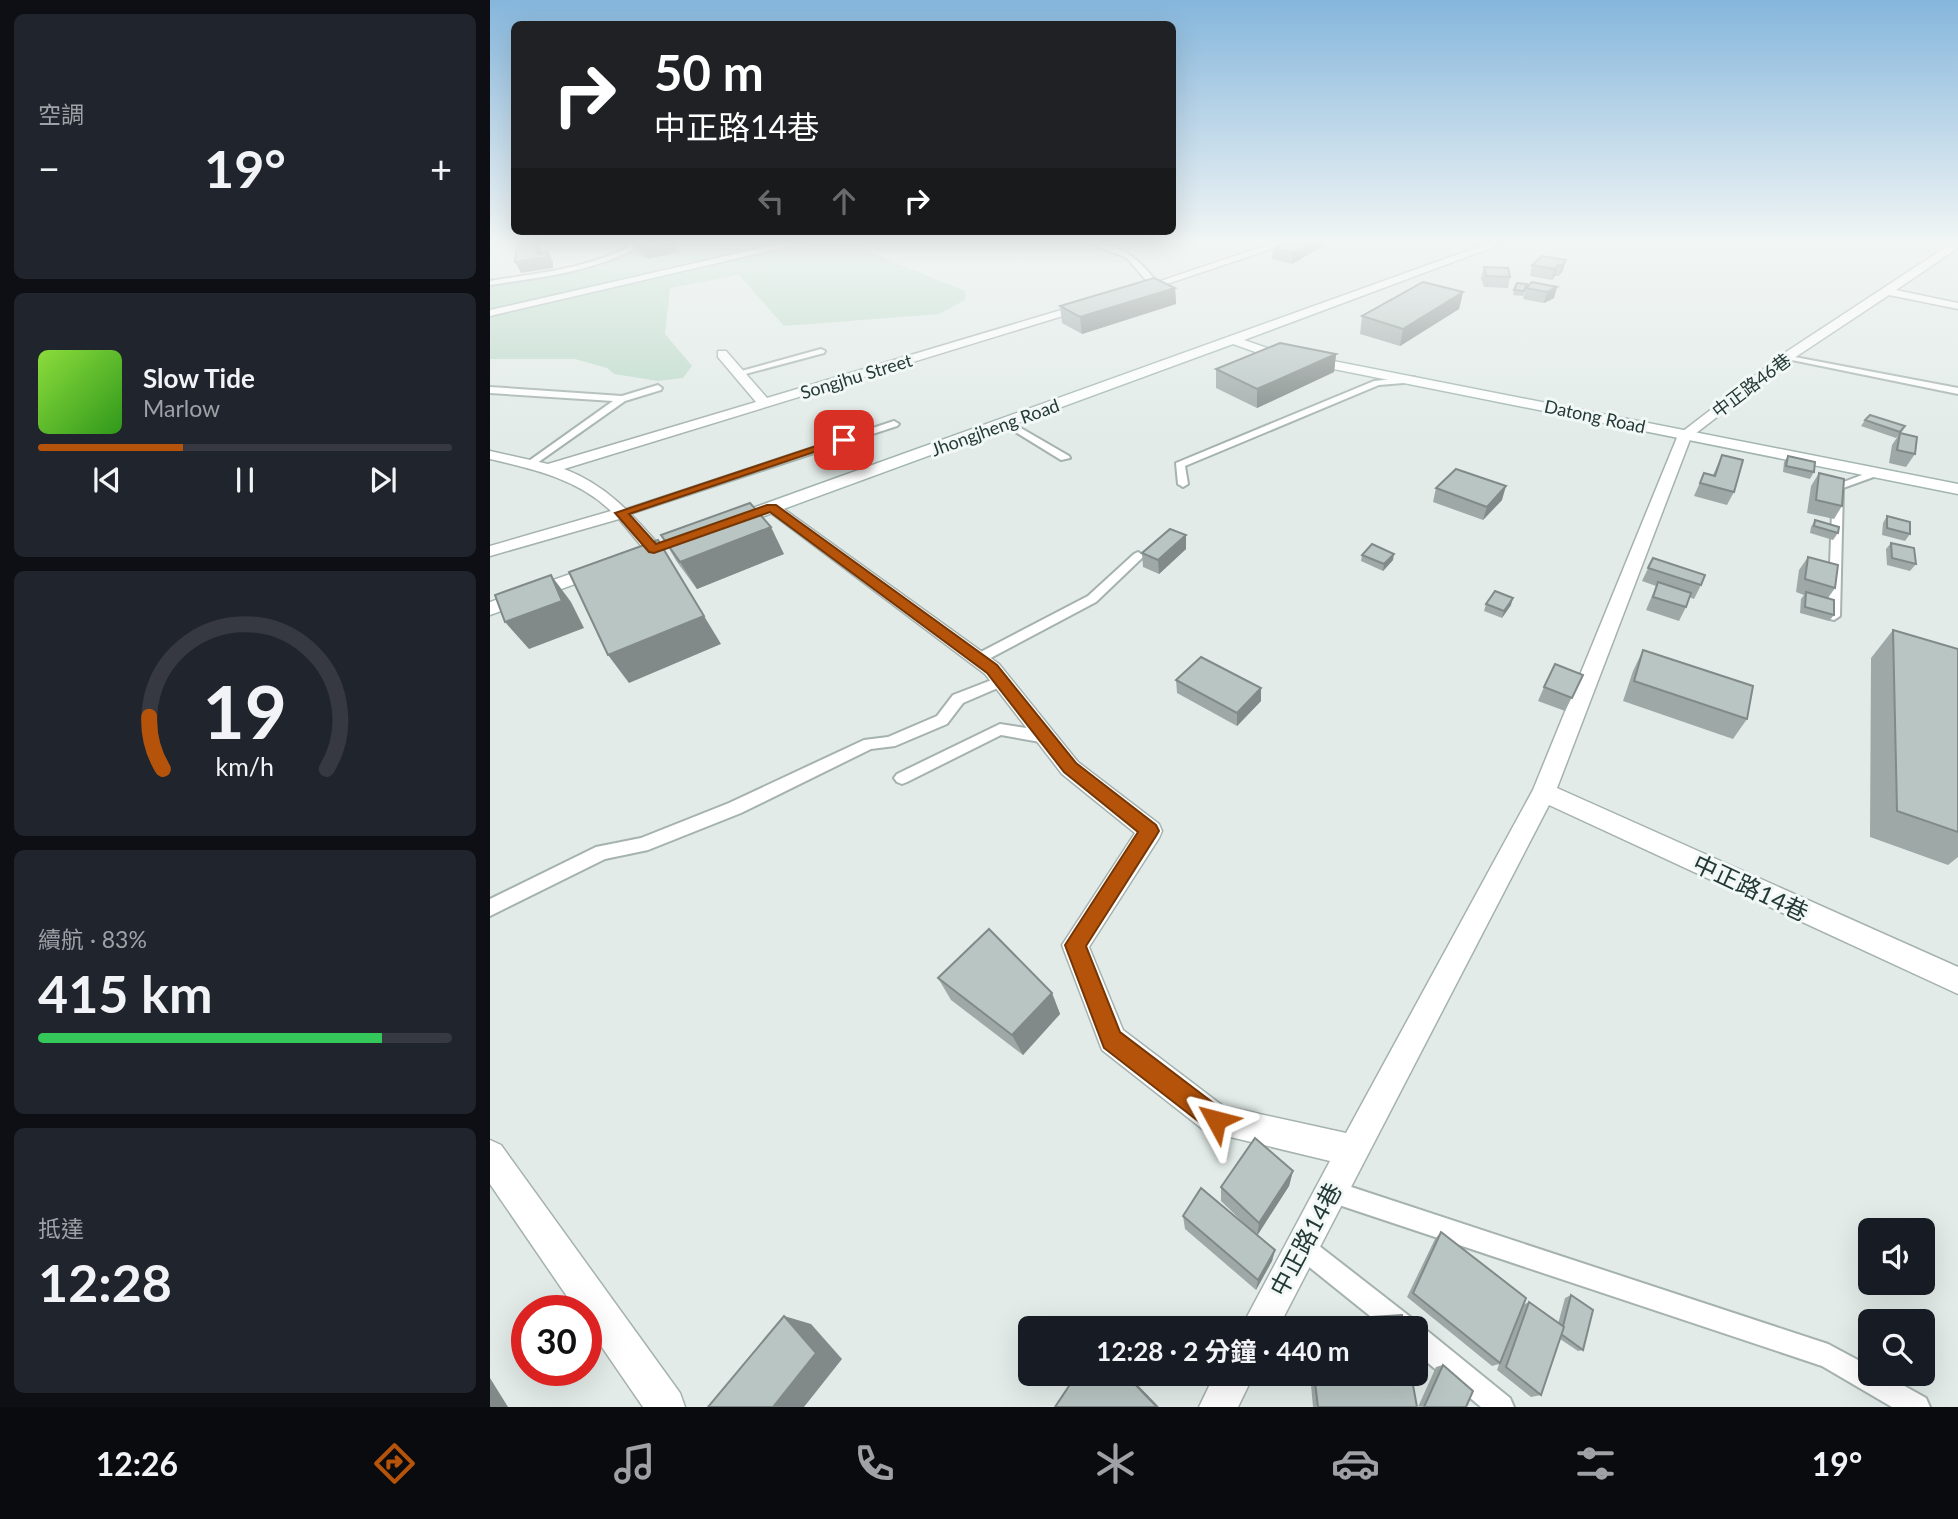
<!DOCTYPE html>
<html lang="zh-TW">
<head>
<meta charset="utf-8">
<style>
  :root { --surface:#171b24; --page:#20242c; --text:#f1f3f6; --muted:#9ea1a6; --line:#363941; --accent:#b45309 }
  body { margin:0; font-family:Lato,"Noto Sans TC",sans-serif; background:var(--page); color:var(--text); height:100vh; display:flex; flex-direction:column; font-size:26px; white-space:nowrap }
  * { box-sizing:border-box; margin:0 }
  p { font-size:23px; color:var(--muted) }
  .icon { flex:none; width:38px; height:38px; fill:none; stroke:currentColor; stroke-width:2; stroke-linecap:round; stroke-linejoin:round }
  .map { position:relative; flex:1; overflow:hidden }
  .panel { display:flex; flex-direction:column; gap:14px; padding:14px; background:#0d0f14; width:490px }
  .panel>* { flex:none }
  .guide { position:absolute; left:21px; top:21px; width:665px; height:214px; border-radius:10px; box-shadow:0 7px 28px #0002; background:#202124; color:#fff; overflow:hidden }
  .tools { position:absolute; left:1368px; top:1218px; display:grid; gap:14px }
  .tools a { display:grid; place-items:center; width:77px; height:77px; border-radius:10px; background:var(--surface); box-shadow:0 7px 28px #0002; font-size:35px }
  .speed { position:absolute; left:21px; top:1295px; display:flex; gap:14px; font-size:35px; font-weight:700; text-align:center }
  .speed>* { display:grid; place-content:center; width:91px; height:91px; border-radius:50%; background:var(--surface); box-shadow:0 7px 28px #0002; line-height:1 }
  .speed .limit { border:10px solid #d22; background:#fff; color:#111 }
  .pin { position:absolute; display:grid; place-items:center; width:60px; height:60px; color:#fff; margin:-30px; border-radius:14px; box-shadow:0 4px 10px #0006 }
  .me { position:absolute; width:77px; margin:-38px; rotate:308deg; stroke-linejoin:round; filter:drop-shadow(0 0 5px #0008) }
  .turn { display:flex; align-items:center; gap:24px; height:147px; padding:0 28px; font-size:32px }
  .turn .icon { width:91px; height:91px; stroke-width:2.5 }
  .turn b { display:block; font-size:49px; line-height:60px }
  .lanes { display:flex; align-items:center; height:66px; padding:0 28px; background:#0003; justify-content:center; gap:35px; direction:ltr }
  .lanes .off { opacity:.35 }
  .big { font-size:52px; font-weight:700; line-height:1.1 }
  .panel .widget { flex:1; display:flex; flex-direction:column; justify-content:center; gap:10px; min-width:0; padding:0 24px; border-radius:10px; background:var(--page) }
  .panel .dial { align-items:center; gap:0 }
  .dial svg { height:182px; overflow:visible; fill:none; stroke:var(--line); stroke-width:7; stroke-linecap:round; text-anchor:middle }
  .dial text { fill:var(--text); stroke:none }
  .song { display:flex; align-items:center; gap:21px }
  .cover { width:84px; height:84px; border-radius:10px; background:linear-gradient(135deg,hsl(90 70% 55%),hsl(110 70% 35%)) }
  .played { height:7px; border-radius:4px; background:linear-gradient(90deg,var(--accent) 35%,var(--line) 35%) }
  .keys { display:flex; justify-content:space-around; direction:ltr }
  .heat { display:flex; justify-content:space-between; align-items:center; font-size:38px; direction:ltr }
  .charge { height:10px; border-radius:5px; background:linear-gradient(90deg,#34c759 83%,var(--line) 0) }
  .trip { position:absolute; left:528px; top:1316px; width:410px; height:70px; border-radius:10px; background:var(--surface); box-shadow:0 7px 28px #0002; font-weight:700; line-height:70px; text-align:center }
  .tab-bar { display:flex; height:112px; justify-content:space-around; align-items:center; background:#090b0e; color:var(--muted) }
  .tab-bar .icon { width:49px; height:49px }
  .tab-bar .current { color:var(--accent) }
  .tab-bar b { font-size:32px; color:var(--text) }
  main { display:flex; flex:1; min-height:0 }
  .map>svg:first-child { display:block }
  .green { fill:#bddac9 }
  .lines { fill:none; stroke-linecap:round; stroke-linejoin:round }
  .lane-casing { stroke:#a5b2af; stroke-width:4 }
  .street-casing { stroke:#a5b2af; stroke-width:3 }
  .secondary-casing { stroke:#a2b5b1; stroke-width:3 }
  .lane { fill:#fff; fill-rule:evenodd }
  .street { fill:#fff; fill-rule:evenodd }
  .secondary { fill:#fff; fill-rule:evenodd }
  .wall { fill:#9ea9a7 }
  .shaded-wall { fill:#818a88 }
  .building { fill:#b8c5c2; stroke:#818a88; stroke-width:2 }
  .route { fill:#b45309; stroke:#753606; stroke-width:2 }
  .labels { text-anchor:middle; dominant-baseline:central; stroke-width:6; stroke-linejoin:round; paint-order:stroke }
  .far-street-label { font-size:18px; fill:#243a37; stroke:#f2f8f6 }
  .near-street-label { font-size:24px; fill:#243a37; stroke:#f2f8f6 }
</style>
</head>
<body>
<main>
<section class="panel">
<div class="widget"><p>空調</p>
<div class="heat"><a>−</a><b class="big">19°</b><a>+</a></div>
</div>
<div class="widget">
<div class="song"><i class="cover"></i><div><b>Slow Tide</b><p>Marlow</p></div></div>
<div class="played"></div>
<div class="keys"><svg class="icon" aria-label="previous" viewBox="0 0 24 24"><path d="M18 5L8 12l10 7zM5 5v14"/></svg><svg class="icon" aria-label="pause" viewBox="0 0 24 24"><path d="M8 5v14M16 5v14"/></svg><svg class="icon" aria-label="next" viewBox="0 0 24 24"><path d="M6 5l10 7-10 7zM19 5v14"/></svg></div>
</div>
<div class="widget dial"><svg viewBox="0 0 100 80">
<path d="M14 69A42 42 0 1 1 86 69"/>
<path d="M14 69A42 42 0 0 1 8 46" stroke="#b45309"/>
<text x="50" y="56" font-size="32" font-weight="700">19</text>
<text x="50" y="72" font-size="11">km/h</text>
</svg></div>
<div class="widget"><p>續航 · 83%</p><b class="big">415 km</b><div class="charge"></div></div>
<div class="widget"><p>抵達</p><b class="big">12:28</b></div>
</section>
<div class="map">
<svg width="1468" height="1407" viewBox="0 0 1468 1407">
  <rect width="100%" height="100%" fill="#e2ebe8"/>
  <polygon class="green" points="159,243 371,243 376,251 475,291 475,300 449,314 294,326 249,275 180,288 175,334 202,366 193,378 168,381 124,374 117,368 85,359 0,359 0,286 109,267"/>
  <g class="lines">
    <defs>
      <g id="lane">
        <path d="M138,243H144V249C99,273 50,277 0,285V281C48,273 95,269 139,247Z"/>
        <path d="M600,243C631,243 651,261 669,285L662,287L637,258Z"/>
        <polygon points="331,349 335,351 334,353 248,376 244,373"/>
        <polygon points="1294,355 1468,388 1468,394 1297,359 1293,357"/>
        <polygon points="923,377 926,378 926,382 889,385 695,466 698,484 693,487 688,484 686,463 884,381"/>
        <polygon points="168,385 172,388 171,390 135,401 40,468 36,467 36,463 123,401 0,393 0,387 132,396"/>
        <polygon points="517,420 579,456 580,458 571,460 514,425 514,421"/>
        <polygon points="404,421 409,424 407,426 135,515 131,516 126,513"/>
        <polygon points="1385,470 1390,473 1389,475 1353,488 1350,616 1344,620 1340,619 1338,616 1343,486"/>
        <polygon points="648,552 654,556 652,558 606,602 493,662 483,662 481,659 483,656 598,596 644,554"/>
        <polygon points="512,676 517,678 519,681 517,684 473,703 457,724 405,746 381,749 251,813 158,850 115,859 0,916 0,899 106,847 151,838 239,803 374,740 398,737 447,716 463,695"/>
        <polygon points="510,724 556,731 561,733 563,737 561,741 556,743 511,735 417,782 412,784 407,782 404,778 407,774"/>
        <polygon points="840,1180 1338,1344 1381,1367 1381,1374 1393,1374 1436,1398 1440,1407 1402,1407 1332,1366 840,1202 832,1199 829,1191 832,1183"/>
        <polygon points="811,1235 819,1238 923,1319 925,1326 935,1329 1020,1398 1024,1407 991,1407 926,1353 926,1328 895,1328 803,1254 800,1246 803,1238"/>
      </g>
      <g id="street">
        <polygon points="293,243 313,243 0,316 0,310"/>
        <polygon points="783,243 799,243 650,293 641,291"/>
        <polygon points="1462,243 1468,243 1468,248 1406,290 1468,303 1468,309 1399,295 1301,360 1201,437 1067,788 1468,967 1468,994 1059,805 788,1328 751,1328 840,1161 715,1131 612,1050 572,945 645,833 572,774 495,674 273,507 281,502 287,504 509,664 588,762 669,824 672,831 669,838 599,947 633,1030 733,1106 856,1133 1043,790 1188,435 1293,354"/>
        <path d="M598,302L602,303V307L74,469C116,485 141,513 170,546L173,550L170,554H158L129,519L0,556V546L121,511C88,479 43,469 0,459V451L58,464L266,402L228,357V351H236L277,398Z"/>
        <polygon points="0,1140 11,1145 190,1393 195,1407 153,1407 96,1324 96,1311 87,1311 0,1184"/>
        <polygon points="725,1374 764,1374 748,1407 709,1407"/>
      </g>
      <g id="secondary">
        <polygon points="999,243 1014,243 754,340 777,348 1468,484 1468,494 774,355 743,344 247,526 241,527 233,522 235,518"/>
        <polygon points="109,564 115,565 118,569 115,573 0,615 0,602"/>
      </g>
    </defs>
    <use href="#lane" class="lane-casing"/>
    <use href="#street" class="street-casing"/>
    <use href="#secondary" class="secondary-casing"/>
    <use href="#lane" class="lane"/>
    <use href="#street" class="street"/>
    <use href="#secondary" class="secondary"/>
  </g>
  <g class="wall">
    <polygon points="142,243 184,243 188,252 158,259 146,253"/>
    <polygon points="833,246 802,264 782,259 783,249"/>
    <polygon points="1076,260 1073,270 1069,276 1065,276 1062,280 1040,276 1042,265"/>
    <polygon points="994,267 1020,277 1018,288 994,287 991,278"/>
    <polygon points="1067,287 1064,298 1054,303 1033,299 1036,288"/>
    <polygon points="685,288 686,304 592,334 572,323 570,306"/>
    <polygon points="1036,289 1033,296 1023,295 1024,290"/>
    <polygon points="973,292 969,309 910,346 870,334 872,316"/>
    <polygon points="846,354 844,372 767,408 726,388 726,369"/>
    <polygon points="1375,420 1415,426 1411,433 1425,454 1416,467 1399,463 1402,445 1408,436 1406,438 1371,426"/>
    <polygon points="1232,455 1244,492 1237,505 1204,496 1214,473 1223,475"/>
    <polygon points="1298,456 1324,472 1320,479 1293,472 1294,462"/>
    <polygon points="1329,473 1352,506 1344,519 1317,513 1321,486"/>
    <polygon points="946,488 1012,500 993,520 943,502"/>
    <polygon points="1397,516 1420,534 1415,541 1392,535 1393,523"/>
    <polygon points="1325,520 1348,533 1343,540 1320,533 1321,527"/>
    <polygon points="171,535 294,554 207,589 187,562"/>
    <polygon points="696,535 696,549 669,574 653,567 652,553"/>
    <polygon points="1401,543 1426,564 1420,571 1397,565 1396,549"/>
    <polygon points="872,555 903,560 893,571 871,561"/>
    <polygon points="1318,557 1345,588 1338,598 1344,615 1339,621 1310,613 1311,599 1314,595 1306,592 1309,570"/>
    <polygon points="1163,558 1211,585 1204,599 1199,597 1196,607 1189,621 1156,610 1166,586 1152,581"/>
    <polygon points="996,604 1021,605 1012,618 994,611"/>
    <polygon points="1403,630 1468,649 1468,857 1458,865 1380,837 1381,658"/>
    <polygon points="1153,650 1257,719 1243,739 1133,701 1143,671"/>
    <polygon points="1093,675 1075,711 1048,701 1054,687"/>
    <polygon points="686,680 771,688 771,701 747,726 687,693"/>
    <polygon points="448,978 562,993 570,1014 533,1055 461,1000"/>
    <polygon points="803,1171 799,1186 767,1235 785,1250 782,1261 766,1290 695,1229 693,1216 764,1233 731,1201 731,1187"/>
    <polygon points="951,1232 1033,1305 1039,1302 1068,1324 1075,1298 1081,1295 1093,1350 1088,1351 1070,1339 1051,1395 1041,1397 1007,1370 1009,1364 1002,1366 917,1297 945,1239"/>
    <polygon points="819,1321 914,1328 815,1328 815,1326"/>
    <polygon points="953,1365 976,1407 928,1407 946,1367"/>
    <polygon points="820,1374 921,1374 927,1407 823,1407"/>
  </g>
  <g class="shaded-wall">
    <polygon points="47,243 53,252 52,258 58,252 63,262 63,268 31,273 25,262 46,254"/>
    <polygon points="175,243 184,243 188,252 158,259 153,249"/>
    <polygon points="821,243 833,243 833,246 802,264 803,253"/>
    <polygon points="1076,260 1073,270 1069,276 1072,266"/>
    <polygon points="1068,265 1065,276 1062,280 1065,269"/>
    <polygon points="1067,287 1064,298 1054,303 1057,292"/>
    <polygon points="685,288 686,304 592,334 590,317"/>
    <polygon points="973,292 969,309 910,346 913,329"/>
    <polygon points="846,354 844,372 767,408 767,389"/>
    <polygon points="1016,486 1012,500 993,520 997,507"/>
    <polygon points="281,527 294,554 207,589 190,562"/>
    <polygon points="696,535 696,549 669,574 668,560"/>
    <polygon points="168,540 231,644 139,683 118,655"/>
    <polygon points="904,554 903,560 893,571 894,564"/>
    <polygon points="61,575 81,602 94,628 39,649 15,622"/>
    <polygon points="1023,598 1021,605 1012,618 1014,611"/>
    <polygon points="771,688 771,701 747,726 747,713"/>
    <polygon points="562,993 570,1014 533,1055 522,1035"/>
    <polygon points="803,1171 799,1186 767,1236 769,1223"/>
    <polygon points="785,1250 782,1261 766,1290 768,1280"/>
    <polygon points="294,1316 321,1324 352,1359 314,1407 283,1407"/>
    <polygon points="635,1374 637,1374 669,1407 667,1407"/>
    <polygon points="0,1378 18,1407 0,1407"/>
  </g>
  <g class="building">
    <polygon points="35,243 47,243 46,254 58,252 57,257 25,262 27,245"/>
    <polygon points="142,243 175,243 153,249"/>
    <polygon points="793,243 821,243 803,253 783,249"/>
    <polygon points="1052,256 1076,260 1072,266 1068,265 1065,269 1042,265"/>
    <polygon points="994,267 1018,268 1020,277 996,276"/>
    <polygon points="664,278 685,288 590,317 570,306"/>
    <polygon points="933,282 973,292 913,329 872,316"/>
    <polygon points="1042,282 1067,287 1057,292 1036,288"/>
    <polygon points="1027,283 1037,284 1034,291 1024,290"/>
    <polygon points="790,343 846,354 767,389 726,369"/>
    <polygon points="1380,415 1415,426 1410,432 1375,420"/>
    <polygon points="1410,433 1427,437 1425,454 1407,450"/>
    <polygon points="1232,455 1253,460 1244,492 1210,483 1214,473 1225,476"/>
    <polygon points="1298,456 1325,462 1324,472 1296,466"/>
    <polygon points="966,469 1016,486 997,507 946,488"/>
    <polygon points="1329,473 1354,479 1352,506 1326,500"/>
    <polygon points="260,503 281,527 190,562 171,535"/>
    <polygon points="1397,516 1420,522 1420,534 1397,528"/>
    <polygon points="1325,520 1349,527 1348,533 1324,526"/>
    <polygon points="680,529 696,535 668,560 652,553"/>
    <polygon points="168,540 214,616 118,655 79,572"/>
    <polygon points="1401,543 1424,548 1426,564 1402,558"/>
    <polygon points="882,544 904,554 894,564 872,555"/>
    <polygon points="1318,557 1348,565 1345,588 1315,579"/>
    <polygon points="1163,558 1215,575 1211,585 1158,568"/>
    <polygon points="61,575 72,601 15,622 5,595"/>
    <polygon points="1168,582 1201,593 1196,607 1163,597"/>
    <polygon points="1005,591 1023,598 1014,611 996,604"/>
    <polygon points="1316,592 1344,600 1344,615 1315,607"/>
    <polygon points="1403,630 1468,649 1468,832 1407,811"/>
    <polygon points="1153,650 1263,686 1257,719 1144,681"/>
    <polygon points="711,657 771,688 747,713 686,680"/>
    <polygon points="1065,664 1093,675 1082,698 1054,687"/>
    <polygon points="499,929 562,993 522,1035 448,978"/>
    <polygon points="765,1138 803,1171 769,1223 731,1187"/>
    <polygon points="711,1188 785,1250 768,1280 693,1216"/>
    <polygon points="951,1232 1036,1298 1010,1363 923,1293"/>
    <polygon points="1081,1295 1103,1310 1093,1350 1071,1334"/>
    <polygon points="1039,1302 1074,1327 1051,1395 1016,1367"/>
    <polygon points="912,1315 914,1328 820,1328 819,1321"/>
    <polygon points="294,1316 326,1353 283,1407 218,1407"/>
    <polygon points="953,1365 983,1391 976,1407 934,1407"/>
    <polygon points="587,1374 635,1374 667,1407 565,1407"/>
    <polygon points="824,1374 921,1374 927,1407 828,1407"/>
  </g>
  <linearGradient id="sky" x2="0" y2="1"><stop stop-color="#85b6dc"/><stop offset="0.55" stop-color="#f2f6f5"/><stop offset="1" stop-color="#f2f6f5" stop-opacity="0"/></linearGradient>
  <rect width="1468" height="440" fill="url(#sky)"/>
  <polygon class="route" points="350,438 360,440 139,514 166,544 277,505 286,505 507,665 586,763 666,825 669,831 666,836 596,946 630,1032 734,1111 737,1120 734,1128 726,1132 717,1128 614,1048 575,945 648,832 574,772 497,673 280,512 164,553 159,552 125,513"/>
  <g class="labels">
    <g class="far-street-label">
      <text transform="translate(366 376) rotate(-17)">Songjhu Street</text>
      <text transform="translate(1261 385) rotate(-37)">中正路46巷</text>
      <text transform="translate(1105 416) rotate(12)">Datong Road</text>
      <text transform="translate(505 427) rotate(-20)">Jhongjheng Road</text>
    </g>
    <g class="near-street-label">
      <text transform="translate(1261 887) rotate(25)">中正路14巷</text>
      <text transform="translate(815 1239) rotate(-62)">中正路14巷</text>
    </g>
  </g>
</svg>
<div class="tools">
<a><svg class="icon" aria-label="sound" viewBox="0 0 24 24"><path d="M4 9h4l5-4v14l-5-4H4zM17 9q2 3 0 6"/></svg></a>
<a><svg class="icon" aria-label="search" viewBox="0 0 24 24"><circle cx="10" cy="10" r="6"/><path d="M15 15l6 6"/></svg></a>
</div>
<div class="speed"><div class="limit">30</div></div>
<div class="pin" style="left:354px;top:440px;background:#d93025"><svg class="icon" aria-label="arrive" viewBox="0 0 24 24"><path d="M6 21V4h12l-3 4 3 4H6"/></svg></div>
<svg class="me" style="left:726px;top:1120px" viewBox="-20 -20 40 40"><path d="M0-17L14 15 0 8-14 15z" fill="#b45309" stroke="#fff" stroke-width="4"/></svg>
<div class="trip">12:28 · 2 分鐘 · 440 m</div>
<div class="guide">
<div class="turn"><svg class="icon" aria-label="right" viewBox="0 0 24 24"><path d="M7 20v-9h11M14 6l5 5-5 5"/></svg><div><b>50 m</b>中正路14巷</div></div>
<div class="lanes"><svg class="icon off" aria-label="left" viewBox="0 0 24 24"><path d="M17 20v-9H6M10 6l-5 5 5 5"/></svg><svg class="icon off" aria-label="ahead" viewBox="0 0 24 24"><path d="M12 20V5M6 11l6-6 6 6"/></svg><svg class="icon" aria-label="right" viewBox="0 0 24 24"><path d="M7 20v-9h11M14 6l5 5-5 5"/></svg></div>
</div>
</div>
</main>
<nav class="tab-bar">
<b>12:26</b>
<svg class="icon current" aria-label="directions" viewBox="0 0 24 24"><path d="M12 3l9 9-9 9-9-9zM9 14v-3h6M13 9l2 2-2 2"/></svg>
<svg class="icon" aria-label="music" viewBox="0 0 24 24"><path d="M9 18V5l10-2v13"/><circle cx="6" cy="18" r="3"/><circle cx="16" cy="16" r="3"/></svg>
<svg class="icon" aria-label="phone" viewBox="0 0 24 24"><path d="M5 4h4l2 5-3 2q2 4 5 5l2-3 5 2v4C11 20 4 13 5 4z"/></svg>
<svg class="icon" aria-label="climate" viewBox="0 0 24 24"><path d="M12 3v18M4 7l16 10M4 17L20 7"/></svg>
<svg class="icon" aria-label="car" viewBox="0 0 24 24"><path d="M5 17H2v-5l4-1 3-4h7l3 4 3 1v5h-3M9 17h6M6 11h13"/><circle cx="7" cy="17" r="2"/><circle cx="17" cy="17" r="2"/></svg>
<svg class="icon" aria-label="filters" viewBox="0 0 24 24"><path d="M4 7h16M4 17h16"/><circle cx="9" cy="7" r="2"/><circle cx="15" cy="17" r="2"/></svg>
<b>19°</b>
</nav>
</body>
</html>
